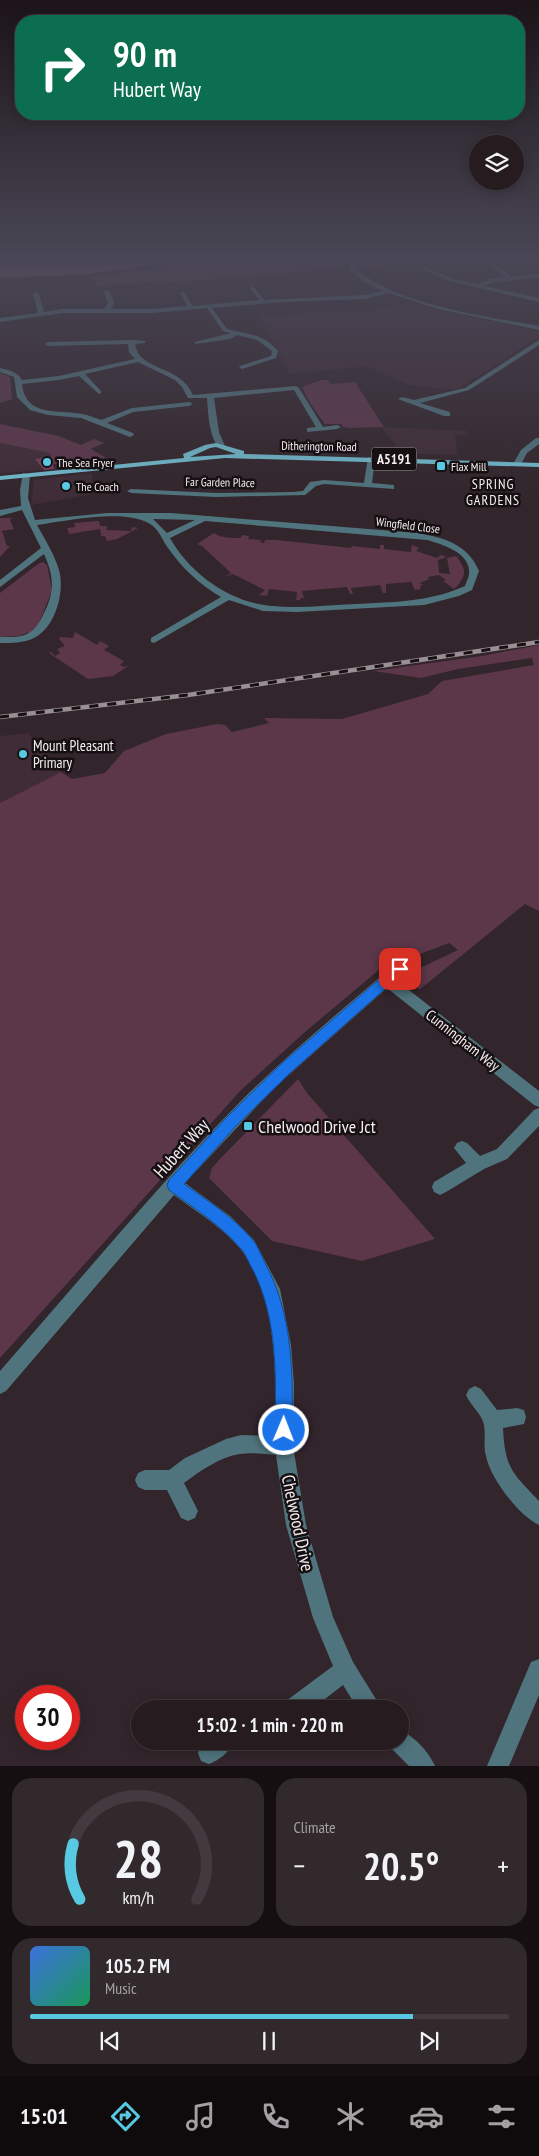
<!DOCTYPE html>
<html lang="en">
<head>
<meta charset="utf-8">
<style>
  :root { --surface:#261c20; --page:#32292d; --text:#f1f3f6; --muted:#a4a1a5; --line:#423a3e; --accent:#57c9e2 }
  body { margin:0; font-family:"PT Sans Narrow",sans-serif; background:var(--page); color:var(--text); height:100vh; display:flex; flex-direction:column; font-size:19px; white-space:nowrap }
  * { box-sizing:border-box; margin:0 }
  p { font-size:16px; color:var(--muted) }
  .icon { flex:none; width:28px; height:28px; fill:none; stroke:currentColor; stroke-width:2; stroke-linecap:round; stroke-linejoin:round }
  .map { position:relative; height:1766px; overflow:hidden }
  .details { display:flex; flex-direction:column; gap:12px; padding:12px; background:#150f12; flex:1 }
  .details>* { flex:none }
  .hud { position:absolute; left:15px; top:15px; width:510px; height:105px; border-radius:20px; box-shadow:0 2px 12px #0003,0 0 0 1px var(--line); background:#0b6e4f; color:#fff; overflow:hidden }
  .tools { position:absolute; left:469px; top:135px; display:grid; gap:10px }
  .tools a { display:grid; place-items:center; width:55px; height:55px; border-radius:50%; background:var(--surface); box-shadow:0 2px 12px #0003,0 0 0 1px var(--line); font-size:25px }
  .speed { position:absolute; left:15px; top:1685px; display:flex; gap:10px; font-size:25px; font-weight:700; text-align:center }
  .speed>* { display:grid; place-content:center; width:65px; height:65px; border-radius:50%; background:var(--surface); box-shadow:0 2px 12px #0003,0 0 0 1px var(--line); line-height:1 }
  .speed .limit { border:8px solid #d22; background:#fff; color:#111 }
  .pin { position:absolute; display:grid; place-items:center; width:42px; height:42px; color:#fff; margin:-21px; border-radius:10px; box-shadow:0 2px 8px #0006 }
  .me { position:absolute; width:55px; margin:-28px; rotate:1deg; stroke-linejoin:round; filter:drop-shadow(0 0 4px #0008) }
  .turn { display:flex; align-items:center; gap:18px; height:105px; padding:0 15px; font-size:22px }
  .turn .icon { width:65px; height:65px; stroke-width:2.5 }
  .turn b { display:block; font-size:35px; line-height:42px }
  .big { font-size:38px; font-weight:800; line-height:1.1 }
  .details .widget { flex:1; display:flex; flex-direction:column; justify-content:center; gap:8px; min-width:0; padding:0 18px; border-radius:20px; background:var(--page) }
  .details .dial { align-items:center; gap:0 }
  .dial svg { height:130px; overflow:visible; fill:none; stroke:var(--line); stroke-width:7; stroke-linecap:round; text-anchor:middle }
  .dial text { fill:var(--text); stroke:none }
  .song { display:flex; align-items:center; gap:15px }
  .cover { width:60px; height:60px; border-radius:8px; background:linear-gradient(135deg,hsl(220 70% 55%),hsl(150 70% 35%)) }
  .played { height:5px; border-radius:2px; background:linear-gradient(90deg,var(--accent) 80%,var(--line) 80%) }
  .keys { display:flex; justify-content:space-around; direction:ltr }
  .heat { display:flex; justify-content:space-between; align-items:center; font-size:28px; direction:ltr }
  .details .tiles { flex:1; display:grid; gap:12px; grid-template-columns:1fr 1fr }
  .widget:last-child { grid-column:span 2 }
  .trip { position:absolute; left:131px; top:1700px; width:278px; height:50px; border-radius:25px; background:var(--surface); box-shadow:0 2px 12px #0003,0 0 0 1px var(--line); font-weight:800; line-height:50px; text-align:center }
  .tab-bar { display:flex; height:80px; justify-content:space-around; align-items:center; background:#0f0b0d; color:var(--muted) }
  .tab-bar .icon { width:35px; height:35px }
  .tab-bar .selected { color:var(--accent) }
  .tab-bar b { font-size:22px; color:var(--text) }
  .map>svg:first-child { display:block }
  .built { fill:#3f2c36 }
  .green { fill:#5c374a }
  .water { fill:#a36283 }
  .building { fill:#783b5c }
  .lines { fill:none; stroke-linecap:round; stroke-linejoin:round }
  .minor { fill:#50747d; fill-rule:evenodd }
  .tertiary { fill:#50747d; fill-rule:evenodd }
  .primary { fill:#72bfd1; fill-rule:evenodd }
  .rail-casing { stroke:#9a8f94; stroke-width:4.5 }
  .rail { stroke:#161013; stroke-width:3; stroke-dasharray:9; stroke-linecap:butt }
  .route { fill:#1a73e8; stroke:#114b97 }
  .poi-dot { fill:#57c9e2; stroke:#161013; stroke-width:2 }
  .labels { text-anchor:middle; dominant-baseline:central; stroke-width:5; stroke-linejoin:round; paint-order:stroke }
  .far-street-label { font-size:12px; fill:#f6edf1; stroke:#161013 }
  .far-poi-label { font-size:12px; fill:#f6edf1; stroke:#161013; text-anchor:start }
  .shield { fill:#161013; stroke:#b3abae; stroke-width:1 }
  .shield-label { font-size:14px; font-weight:bold; fill:#f6edf1 }
  .far-neighbourhood-label { font-size:14px; letter-spacing:1px; fill:#f6edf1; stroke:#161013 }
  .poi-label { font-size:15px; fill:#f6edf1; stroke:#161013; text-anchor:start }
  .street-label { font-size:15px; fill:#f6edf1; stroke:#161013 }
  .near-poi-label { font-size:18px; fill:#f6edf1; stroke:#161013; text-anchor:start }
  .near-street-label { font-size:18px; fill:#f6edf1; stroke:#161013 }
</style>
</head>
<body>
<div class="map">
<svg width="539" height="1766" viewBox="0 0 539 1766">
  <rect width="100%" height="100%" fill="#32252b"/>
  <g class="built">
    <polygon points="410,302 462,315 539,331 539,337 456,390 409,385 367,366 290,374 260,316 384,309"/>
    <polygon points="382,427 469,431 466,435 455,434 457,455 401,453"/>
    <polygon points="0,443 50,453 53,464 51,468 0,474"/>
    <polygon points="92,473 93,494 31,505 34,480"/>
    <polygon points="28,733 61,772 0,803 0,736"/>
  </g>
  <g class="green">
    <polygon points="0,256 114,256 66,263 0,268"/>
    <polygon points="223,256 345,256 341,268 176,282 155,283 162,281 96,286 94,276 166,267 162,263"/>
    <polygon points="360,256 431,256 357,269"/>
    <polygon points="0,373 10,377 12,399 0,403"/>
    <polygon points="322,380 328,380 331,384 355,382 384,427 349,428 343,427 341,424 325,424 310,403 302,387"/>
    <polygon points="0,424 59,436 81,445 94,439 104,443 91,449 108,459 86,463 53,464 50,453 0,443"/>
    <polygon points="0,518 12,518 10,520 14,529 2,531 7,546 10,546 0,557"/>
    <polygon points="99,521 100,526 107,526 106,530 131,531 132,527 138,528 117,539 107,541 105,536 101,536 100,529 69,534 67,528 75,527 74,523"/>
    <path d="M214,533C221,538 231,538 241,538L242,535L249,536L248,539L261,540L260,542L264,543L265,540H276L351,548L352,546L380,549V545H384V549L411,552L412,545L419,548L416,551L437,558L441,555L447,557L438,560L439,573L450,574L447,558L456,556C467,569 467,577 454,589L443,581L446,580L439,575L428,577L429,579L420,583L423,585L420,586L421,589L415,590L411,582L386,584V593H383L380,585L351,588L353,594H350L347,587L302,591L304,598H301L300,600H296L297,592L269,589L267,596L259,595L265,590L233,574L224,577L231,573L202,546L197,544Z"/>
    <polygon points="43,562 47,565 52,590 39,624 30,632 18,636 0,637 0,593 38,564"/>
    <polygon points="75,632 97,645 100,641 109,646 104,650 124,661 120,665 124,667 130,665 113,676 88,679 49,653 51,652 55,656 60,653 57,649 65,646 59,639 60,637 73,638"/>
    <polygon points="539,645 539,911 525,904 419,990 415,976 420,968 458,950 449,943 417,955 405,948 305,1032 241,1090 0,1358 0,803 61,772 72,779 105,773 124,751 166,734 217,724 225,725 232,732 269,723 264,718 342,719 428,694 442,681 534,665 532,658 458,669 421,678 373,671 482,656"/>
    <polygon points="298,1079 307,1093 435,1239 362,1261 272,1241 209,1178 212,1168 219,1160"/>
  </g>
  <polygon class="water" points="114,256 212,256 88,274 0,278 0,268 66,263"/>
  <polygon class="building" points="51,457 54,469 44,470 35,459"/>
  <g class="lines">
    <g class="minor">
      <path d="M351,256H357L355,268C396,305 484,316 539,326V330L438,309L389,293L365,299L283,302L212,308L227,329C246,334 265,334 278,351L276,358L242,369L239,367L240,366L271,356L272,351L257,340L237,335L230,339L195,344V342L231,333L223,331L207,308L153,313H62L0,322V318L38,313L33,294L36,292L39,294L44,312L62,309H104L108,303L104,292L107,290L110,292L114,303L111,309H153L187,306L180,293L183,291L193,306L259,300L250,288L253,286L264,300L365,295L383,291L362,281L350,269Z"/>
      <polygon points="485,257 512,277 539,273 539,277 491,283 484,286 539,298 539,302 450,281 420,268 425,267 454,279 478,284 490,279 506,277 483,260"/>
      <path d="M131,340L145,341V343L135,344C139,372 180,364 193,395L296,386L299,388L323,427L337,425L341,427L337,429L307,432V428L316,427L294,390L214,398L219,432L225,446L221,448C209,442 208,411 207,398H188L182,387L175,380L138,362L85,374L101,391V393L99,394L79,376L59,380L22,384C26,418 58,409 82,414C89,415 95,418 101,420L132,408L189,402L193,404L189,406L133,412L107,423L133,433L134,435L130,437L81,418L48,415L30,410L17,397L14,377L0,372V368C8,370 18,372 22,380L59,376L135,359L129,352L128,344L48,346L45,344L48,342Z"/>
      <polygon points="539,340 539,345 469,390 420,403 450,412 450,416 444,416 398,399 402,397 414,400 465,388"/>
      <polygon points="368,457 375,459 372,483 394,485 394,489 324,484 316,486 305,495 216,497 131,493 127,491 131,489 216,493 293,492 303,491 310,482 324,480 364,483"/>
      <path d="M23,473L30,475L28,498L35,520L107,513H171L418,533C444,538 468,544 479,571L472,590L459,596L424,605L297,612L263,611L229,600L154,643L151,642V638L221,597C200,585 182,568 168,548C163,541 160,532 153,526C130,507 66,521 37,525C45,540 54,553 59,570C65,591 56,627 34,638C24,643 11,643 0,643V637C9,637 19,638 27,634C36,629 40,622 44,613C55,592 54,576 44,554L0,587V580L41,548L22,510L0,516V510L21,506L20,490ZM153,519L195,520L167,533ZM205,521L427,540C441,544 469,552 469,571C470,576 466,582 465,586C430,602 393,602 356,604C328,605 300,609 272,606C231,603 190,574 170,538Z"/>
      <path d="M412,953L417,954L419,958L417,962L396,980L539,1091V1107L534,1105L387,988L273,1089L185,1183L230,1216L254,1240L280,1289L291,1345L294,1384L293,1446L306,1525L333,1617L353,1662L382,1709H358L343,1685L312,1709H283L286,1701L333,1666L313,1618L286,1525L276,1455C265,1454 251,1452 240,1454C220,1457 200,1471 184,1483L198,1511L195,1518L188,1521L181,1518L167,1490H145L138,1487L135,1480L138,1473L145,1470H169L185,1458L226,1439L241,1435L275,1436C276,1380 278,1298 242,1251C224,1228 197,1212 174,1195L6,1391L0,1394V1371C80,1280 157,1186 242,1100C294,1048 352,1002 407,954Z"/>
      <polygon points="539,1108 539,1126 507,1159 484,1169 446,1192 440,1195 434,1192 432,1187 434,1182 466,1163 454,1148 457,1143 462,1141 467,1143 480,1156 497,1149 534,1110"/>
      <path d="M475,1386L481,1389L497,1410L517,1408L524,1410L526,1417L524,1424L503,1428C505,1468 512,1473 539,1501V1525C519,1516 490,1478 486,1456C483,1446 486,1435 484,1425C482,1414 470,1405 466,1395L469,1389Z"/>
      <polygon points="539,1659 539,1695 509,1766 487,1766 531,1662"/>
      <path d="M400,1730C414,1736 429,1752 435,1766H409L392,1749L389,1741H400Z"/>
      <path d="M206,1741H234C229,1752 220,1760 209,1764L201,1761L198,1753L201,1745Z"/>
    </g>
    <polygon class="tertiary" points="536,438 539,438 539,444 527,453 520,466 514,466 513,464 521,450"/>
    <path class="primary" d="M216,443L244,451V454L539,463V467L225,458L0,480V476L184,458L183,454L205,445ZM216,447L236,454L190,457L210,448Z"/>
    <defs>
      <polyline id="rail" points="0,717 188,695 539,642"/>
    </defs>
    <use href="#rail" class="rail-casing"/>
    <use href="#rail" class="rail"/>
  </g>
  <linearGradient id="sky" x2="0" y2="1"><stop stop-color="#1c1418"/><stop offset="0.51" stop-color="#494655"/><stop offset="1" stop-color="#494655" stop-opacity="0"/></linearGradient>
  <rect width="539" height="503" fill="url(#sky)"/>
  <path class="route" d="M400,964L404,965L406,969L404,972L290,1073L236,1126L184,1184C208,1201 233,1217 252,1239C258,1246 261,1255 265,1263C293,1315 293,1372 292,1430L290,1436L284,1439L278,1436L275,1430C276,1376 278,1320 253,1270C249,1264 247,1256 242,1250C222,1226 194,1208 169,1190L167,1185L169,1180L226,1118L281,1064L396,965Z"/>
  <g class="poi-dot">
    <circle cx="47" cy="462" r="5"/>
    <rect x="436" y="461" width="10" height="10" rx="2.5"/>
    <circle cx="66" cy="486" r="5"/>
    <circle cx="23" cy="754" r="5"/>
    <rect x="243" y="1121" width="10" height="10" rx="2.5"/>
  </g>
  <g class="labels">
    <g class="far-street-label">
      <text transform="translate(319 446) rotate(1)">Ditherington Road</text>
      <text transform="translate(220 482) rotate(1)">Far Garden Place</text>
      <text transform="translate(408 525) rotate(7)">Wingfield Close</text>
    </g>
    <g class="far-poi-label">
      <text x="57" y="462">The Sea Fryer</text>
      <text x="451" y="466">Flax Mill</text>
      <text x="76" y="486">The Coach</text>
    </g>
    <rect class="shield" x="371.5" y="447.5" width="45" height="23" rx="4"/>
    <g class="shield-label">
      <text x="394" y="459">A5191</text>
    </g>
    <g class="far-neighbourhood-label">
      <text x="493" y="484">SPRING<tspan x="493" dy="16">GARDENS</tspan></text>
    </g>
    <g class="poi-label">
      <text x="33" y="745">Mount Pleasant<tspan x="33" dy="17">Primary</tspan></text>
    </g>
    <g class="street-label">
      <text transform="translate(463 1040) rotate(38)">Cunningham Way</text>
    </g>
    <g class="near-poi-label">
      <text x="258" y="1126">Chelwood Drive Jct</text>
    </g>
    <g class="near-street-label">
      <text transform="translate(181 1148) rotate(-48)">Hubert Way</text>
      <text transform="translate(298 1523) rotate(78)">Chelwood Drive</text>
    </g>
  </g>
</svg>
<div class="tools">
<a><svg class="icon" aria-label="layers" viewBox="0 0 24 24"><path d="M12 4l9 5-9 5-9-5zM3 14l9 5 9-5"/></svg></a>
</div>
<div class="speed"><div class="limit">30</div></div>
<div class="pin" style="left:400px;top:969px;background:#d93025"><svg class="icon" aria-label="arrive" viewBox="0 0 24 24"><path d="M6 21V4h12l-3 4 3 4H6"/></svg></div>
<svg class="me" style="left:284px;top:1430px" viewBox="-20 -20 40 40"><circle r="17" fill="#1a73e8" stroke="#fff" stroke-width="3"/><path d="M0-11L8 9 0 5-8 9z" fill="#fff"/></svg>
<div class="trip">15:02 · 1 min · 220 m</div>
<div class="hud">
<div class="turn"><svg class="icon" aria-label="right" viewBox="0 0 24 24"><path d="M7 20v-9h11M14 6l5 5-5 5"/></svg><div><b>90 m</b>Hubert Way</div></div>
</div>
</div>
<section class="details">
<div class="tiles">
<div class="widget dial"><svg viewBox="0 0 100 80">
<path d="M14 69A42 42 0 1 1 86 69"/>
<path d="M14 69A42 42 0 0 1 10 35" stroke="#57c9e2"/>
<text x="50" y="56" font-size="32" font-weight="700">28</text>
<text x="50" y="72" font-size="11">km/h</text>
</svg></div>
<div class="widget"><p>Climate</p>
<div class="heat"><a>−</a><b class="big">20.5°</b><a>+</a></div>
</div>
<div class="widget">
<div class="song"><i class="cover"></i><div><b>105.2 FM</b><p>Music</p></div></div>
<div class="played"></div>
<div class="keys"><svg class="icon" aria-label="previous" viewBox="0 0 24 24"><path d="M18 5L8 12l10 7zM5 5v14"/></svg><svg class="icon" aria-label="pause" viewBox="0 0 24 24"><path d="M8 5v14M16 5v14"/></svg><svg class="icon" aria-label="next" viewBox="0 0 24 24"><path d="M6 5l10 7-10 7zM19 5v14"/></svg></div>
</div>
</div>
</section>
<nav class="tab-bar">
<b>15:01</b>
<svg class="icon selected" aria-label="directions" viewBox="0 0 24 24"><path d="M12 3l9 9-9 9-9-9zM9 14v-3h6M13 9l2 2-2 2"/></svg>
<svg class="icon" aria-label="music" viewBox="0 0 24 24"><path d="M9 18V5l10-2v13"/><circle cx="6" cy="18" r="3"/><circle cx="16" cy="16" r="3"/></svg>
<svg class="icon" aria-label="phone" viewBox="0 0 24 24"><path d="M5 4h4l2 5-3 2q2 4 5 5l2-3 5 2v4C11 20 4 13 5 4z"/></svg>
<svg class="icon" aria-label="climate" viewBox="0 0 24 24"><path d="M12 3v18M4 7l16 10M4 17L20 7"/></svg>
<svg class="icon" aria-label="car" viewBox="0 0 24 24"><path d="M5 17H2v-5l4-1 3-4h7l3 4 3 1v5h-3M9 17h6M6 11h13"/><circle cx="7" cy="17" r="2"/><circle cx="17" cy="17" r="2"/></svg>
<svg class="icon" aria-label="filters" viewBox="0 0 24 24"><path d="M4 7h16M4 17h16"/><circle cx="9" cy="7" r="2"/><circle cx="15" cy="17" r="2"/></svg>
</nav>
</body>
</html>
